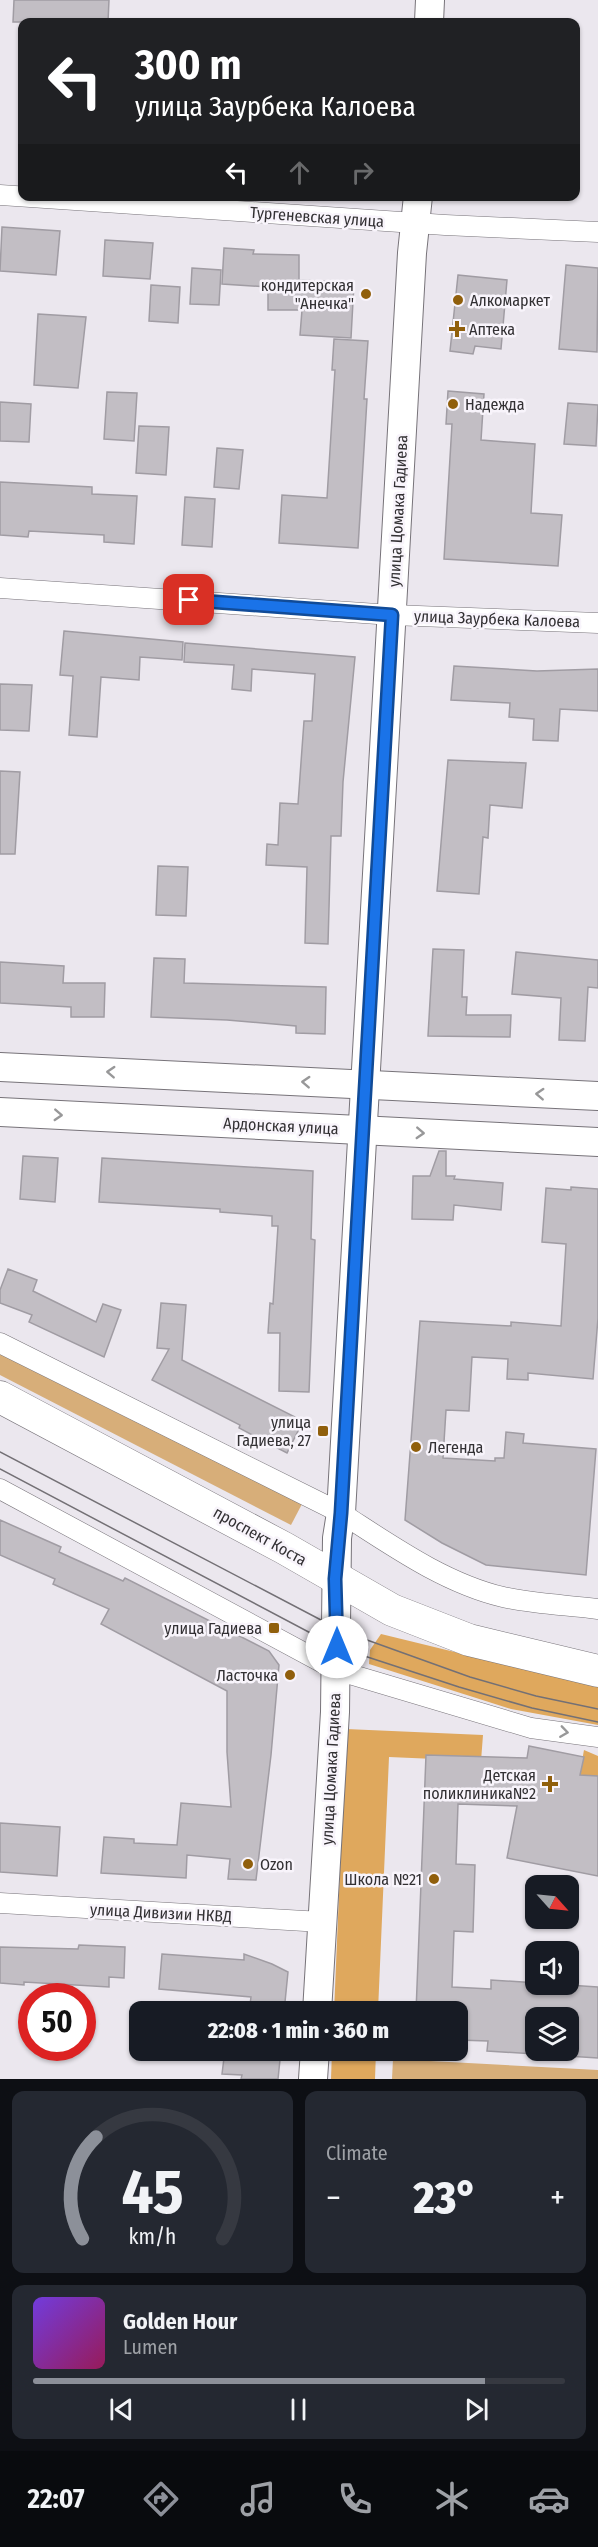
<!DOCTYPE html>
<html lang="en">
<head>
<meta charset="utf-8">
<style>
  :root { --surface:#171b24; --page:#242831; --text:#f1f3f6; --muted:#9ea1a6; --line:#363941; --accent:#8c9099 }
  body { margin:0; font-family:"Fira Sans Condensed",sans-serif; background:var(--page); color:var(--text); height:100vh; display:flex; flex-direction:column; font-size:22px; white-space:nowrap }
  * { box-sizing:border-box; margin:0 }
  p { font-size:20px; color:var(--muted) }
  .icon { flex:none; width:33px; height:33px; fill:none; stroke:currentColor; stroke-width:2; stroke-linecap:round; stroke-linejoin:round }
  .map { position:relative; height:2079px; overflow:hidden }
  .side { display:flex; flex-direction:column; gap:12px; padding:12px; background:#0d0f14; flex:1 }
  .side>* { flex:none }
  .top-card { position:absolute; left:18px; top:18px; width:562px; height:183px; border-radius:12px; box-shadow:0 2px 4px #0004; background:#202124; color:#fff; overflow:hidden }
  .needle { width:39px; rotate:117deg }
  .buttons { position:absolute; left:525px; top:1875px; display:grid; gap:12px }
  .buttons a { display:grid; place-items:center; width:54px; height:54px; border-radius:12px; background:var(--surface); box-shadow:0 2px 4px #0004; font-size:30px }
  .speed { position:absolute; left:18px; top:1983px; display:flex; gap:12px; font-size:30px; font-weight:700; text-align:center }
  .speed>* { display:grid; place-content:center; width:78px; height:78px; border-radius:50%; background:var(--surface); box-shadow:0 2px 4px #0004; line-height:1 }
  .speed .limit { border:9px solid #d22; background:#fff; color:#111 }
  .pin { position:absolute; display:grid; place-items:center; width:51px; height:51px; color:#fff; margin:-26px; border-radius:12px; box-shadow:0 3px 9px #0006 }
  .me { position:absolute; width:66px; margin:-33px; rotate:0deg; stroke-linejoin:round; filter:drop-shadow(0 0 4px #0008) }
  .turn { display:flex; align-items:center; gap:21px; height:126px; padding:0 18px; font-size:27px }
  .turn .icon { width:78px; height:78px; stroke-width:2.5 }
  .turn b { display:block; font-size:42px; line-height:51px }
  .lanes { display:flex; align-items:center; height:57px; padding:0 18px; background:#0003; justify-content:center; gap:30px; direction:ltr }
  .lanes .off { opacity:.35 }
  .big { font-size:45px; font-weight:800; line-height:1.1 }
  .side .card { flex:1; display:flex; flex-direction:column; justify-content:center; gap:9px; min-width:0; padding:0 21px; border-radius:12px; background:var(--page) }
  .side .dial { align-items:center; gap:0 }
  .dial svg { height:156px; overflow:visible; fill:none; stroke:var(--line); stroke-width:7; stroke-linecap:round; text-anchor:middle }
  .dial text { fill:var(--text); stroke:none }
  .song { display:flex; align-items:center; gap:18px }
  .cover { width:72px; height:72px; border-radius:9px; background:linear-gradient(135deg,hsl(260 70% 55%),hsl(330 70% 35%)) }
  .played { height:6px; border-radius:3px; background:linear-gradient(90deg,var(--accent) 85%,var(--line) 85%) }
  .keys { display:flex; justify-content:space-around; direction:ltr }
  .heat { display:flex; justify-content:space-between; align-items:center; font-size:33px; direction:ltr }
  .side .tiles { flex:1; display:grid; gap:12px; grid-template-columns:1fr 1fr }
  .card:last-child { grid-column:span 2 }
  .trip { position:absolute; left:129px; top:2001px; width:339px; height:60px; border-radius:12px; background:var(--surface); box-shadow:0 2px 4px #0004; font-weight:800; line-height:60px; text-align:center }
  .menu { display:flex; height:96px; justify-content:space-around; align-items:center; background:#090b0e; color:var(--muted) }
  .menu .icon { width:42px; height:42px }
  .menu .on { color:var(--accent) }
  .menu b { font-size:27px; color:var(--text) }
  .map>svg:first-child { display:block }
  .green { fill:#d7ae79 }
  .forest { fill:#dfa85d }
  .building { fill:#c2bec4; stroke:#a09ca3; stroke-width:1.5; fill-rule:evenodd }
  .lines { fill:none; stroke-linecap:round; stroke-linejoin:round }
  .minor-casing { stroke:#777379; stroke-width:21 }
  .secondary-casing { stroke:#777379; stroke-width:30 }
  .primary-casing { stroke:#777379; stroke-width:33 }
  .minor { stroke:#fff; stroke-width:20 }
  .secondary { stroke:#fff; stroke-width:28 }
  .primary { stroke:#fff; stroke-width:32 }
  .tram { stroke:#737075; stroke-width:1.5 }
  .oneway { stroke:#989899 }
  .route-casing { stroke:#114b97; stroke-width:15 }
  .route { stroke:#1a73e8; stroke-width:10 }
  .poi-dot { fill:#905f0c; stroke:#f8f4fb; stroke-width:2 }
  .labels { text-anchor:middle; dominant-baseline:central; stroke-width:5; stroke-linejoin:round; paint-order:stroke }
  .street-label { font-size:16px; fill:#323033; stroke:#f8f4fb }
  .poi-label { font-size:16px; fill:#323033; stroke:#f8f4fb; text-anchor:end }
</style>
</head>
<body>
<div class="map">
<svg width="598" height="2079" viewBox="0 0 598 2079">
  <rect width="100%" height="100%" fill="#ebe7ee"/>
  <g class="green">
    <polygon points="0,1349 302,1504 291,1525 0,1375"/>
    <polygon points="393,2059 598,2070 598,2079 392,2079"/>
  </g>
  <g class="forest">
    <polygon points="381,1634 598,1687 598,1725 511,1709 369,1664 370,1650"/>
    <polygon points="346,1729 483,1735 481,1761 389,1757 378,2011 334,2012"/>
    <polygon points="584,1750 598,1756 598,1814 573,1811"/>
    <polygon points="332,2051 376,2051 375,2079 331,2079"/>
  </g>
  <g class="building">
    <polygon points="14,0 109,0 108,22 13,22"/>
    <polygon points="2,227 60,231 56,275 0,271"/>
    <polygon points="105,240 153,243 150,279 103,276"/>
    <polygon points="224,248 254,250 253,254 299,255 299,280 354,283 351,338 300,335 302,310 268,310 268,287 222,284"/>
    <polygon points="566,265 598,268 597,352 559,349"/>
    <polygon points="192,268 221,270 219,305 190,304"/>
    <polygon points="458,275 507,280 501,349 475,346 473,354 450,351"/>
    <polygon points="151,285 180,287 178,323 149,321"/>
    <polygon points="38,314 86,317 78,388 34,385"/>
    <polygon points="334,339 368,341 364,399 367,399 358,548 279,543 282,495 327,498 335,370 332,370"/>
    <polygon points="448,391 484,394 481,440 535,444 531,513 562,515 558,566 444,559 452,424 446,424"/>
    <polygon points="107,392 137,393 134,441 104,439"/>
    <polygon points="0,402 31,404 29,442 0,441"/>
    <polygon points="568,403 598,405 596,446 564,444"/>
    <polygon points="139,426 169,427 166,475 136,473"/>
    <polygon points="217,448 243,450 239,489 214,487"/>
    <polygon points="0,482 92,487 92,494 137,496 134,544 104,542 104,535 29,531 28,537 0,535"/>
    <polygon points="185,497 215,499 212,547 182,545"/>
    <polygon points="64,631 183,642 182,660 140,657 139,680 101,677 97,737 69,735 73,676 60,675"/>
    <polygon points="185,643 355,657 343,782 341,836 331,836 328,944 305,943 307,867 266,865 267,844 278,845 280,803 298,804 304,721 312,721 315,674 252,669 251,691 232,689 234,665 184,662"/>
    <polygon points="454,666 537,671 598,669 598,711 560,709 558,741 533,740 534,719 509,717 510,703 451,700"/>
    <polygon points="0,684 32,685 29,731 0,730"/>
    <polygon points="448,760 526,763 522,808 490,805 488,838 483,837 479,894 437,891"/>
    <polygon points="0,771 20,772 15,854 0,854"/>
    <polygon points="158,866 188,867 186,916 156,915"/>
    <polygon points="433,949 464,950 462,997 467,997 466,1015 511,1015 510,1037 428,1036"/>
    <polygon points="516,952 598,960 598,988 588,987 585,1041 559,1040 561,998 512,994"/>
    <polygon points="154,958 185,959 184,983 326,987 325,1034 296,1033 296,1026 227,1020 151,1017"/>
    <polygon points="0,962 64,966 63,983 105,983 104,1017 71,1017 71,1007 0,1003"/>
    <polygon points="439,1151 446,1151 446,1176 455,1176 454,1179 503,1183 501,1210 454,1205 453,1220 412,1219 413,1176 430,1176"/>
    <polygon points="23,1156 58,1158 55,1202 20,1199"/>
    <polygon points="102,1158 313,1171 311,1239 315,1240 309,1392 279,1391 280,1333 268,1333 270,1303 273,1304 278,1226 272,1226 272,1216 220,1212 220,1209 99,1202"/>
    <polygon points="571,1187 598,1189 598,1318 593,1379 528,1373 528,1380 507,1379 508,1359 472,1357 469,1411 446,1410 443,1458 495,1461 495,1458 504,1458 506,1432 524,1434 523,1443 596,1449 586,1575 486,1565 442,1543 405,1520 420,1321 511,1326 511,1322 561,1326 566,1244 542,1242 546,1188 571,1190"/>
    <polygon points="8,1269 37,1280 33,1291 96,1322 103,1304 121,1310 104,1357 29,1322 32,1315 0,1303 0,1290"/>
    <polygon points="161,1303 186,1305 182,1360 303,1421 287,1453 239,1428 240,1425 152,1380 169,1349 157,1348"/>
    <polygon points="0,1520 61,1547 59,1552 123,1581 125,1578 269,1651 279,1665 271,1755 256,1880 228,1879 230,1859 187,1855 186,1878 101,1873 104,1837 134,1839 134,1843 177,1845 181,1803 231,1807 227,1752 227,1691 101,1624 109,1609 53,1584 55,1579 0,1555"/>
    <path d="M529,1746L584,1757L580,1775L598,1776V1876L507,1858L517,1806L458,1804L456,1864L475,1865L473,1932L454,1931L452,1987L491,1989V1980L598,1987V2058L487,2051L488,2041L458,2040V2012H416L426,1755L527,1758ZM536,2018H568V2050H536Z"/>
    <polygon points="0,1823 60,1827 57,1876 0,1872"/>
    <polygon points="79,1945 125,1947 124,1978 109,1977 109,1987 24,1982 24,1985 0,1983 0,1947 78,1949"/>
    <polygon points="162,1954 244,1960 244,1954 272,1964 288,1972 284,2012 249,2012 251,1997 159,1989"/>
    <polygon points="225,2050 281,2050 278,2079 241,2079 242,2075 222,2074"/>
  </g>
  <g class="lines">
    <defs>
      <g id="minor">
        <polyline points="0,195 445,225 598,232"/>
        <polyline points="0,588 392,615 598,623"/>
        <path d="M0,1343L341,1513C391,1545 444,1583 503,1597C533,1604 567,1605 598,1609"/>
        <polyline points="0,1489 336,1670 531,1728 598,1737"/>
        <polyline points="0,1903 322,1922"/>
      </g>
      <g id="secondary">
        <polyline points="429,22 430,0"/>
        <polyline points="0,1067 598,1096"/>
        <polyline points="0,1112 598,1142"/>
        <polyline points="317,2012 335,1712 337,1538 341,1513 412,253 418,196"/>
        <polyline points="313,2079 315,2050"/>
      </g>
      <polyline id="primary" points="0,1397 284,1548 392,1610 469,1640 598,1671"/>
    </defs>
    <use href="#minor" class="minor-casing"/>
    <use href="#secondary" class="secondary-casing"/>
    <use href="#primary" class="primary-casing"/>
    <use href="#minor" class="minor"/>
    <use href="#secondary" class="secondary"/>
    <use href="#primary" class="primary"/>
    <g class="tram">
      <polyline points="0,1452 342,1631 470,1677 536,1696 598,1709"/>
      <polyline points="0,1469 337,1647 459,1687 532,1708 598,1722"/>
    </g>
  </g>
  <defs><path id="oneway-chevron" d="M-2-3.5L2.5 0L-2 3.5" fill="none" stroke-width="1.6" stroke-linecap="round" stroke-linejoin="round" transform="scale(1.5)"/></defs>
  <g class="oneway">
    <use href="#oneway-chevron" transform="translate(111 1072) rotate(-177)"/>
    <use href="#oneway-chevron" transform="translate(306 1082) rotate(-177)"/>
    <use href="#oneway-chevron" transform="translate(540 1094) rotate(-177)"/>
    <use href="#oneway-chevron" transform="translate(58 1115) rotate(3)"/>
    <use href="#oneway-chevron" transform="translate(420 1133) rotate(3)"/>
    <use href="#oneway-chevron" transform="translate(564 1732) rotate(8)"/>
  </g>
  <g class="lines">
    <defs>
      <polyline id="route" points="189,600 392,615 341,1513 335,1579 337,1647"/>
    </defs>
    <use href="#route" class="route-casing"/>
    <use href="#route" class="route"/>
  </g>
  <g class="poi-dot">
    <circle cx="366" cy="294" r="6"/>
    <circle cx="458" cy="300" r="6"/>
    <path d="M454 320h6v6h6v6h-6v6h-6v-6h-6v-6h6z"/>
    <circle cx="453" cy="404" r="6"/>
    <rect x="317" y="1425" width="12" height="12" rx="3"/>
    <circle cx="416" cy="1447" r="6"/>
    <rect x="268" y="1622" width="12" height="12" rx="3"/>
    <circle cx="290" cy="1675" r="6"/>
    <path d="M547 1775h6v6h6v6h-6v6h-6v-6h-6v-6h6z"/>
    <circle cx="248" cy="1864" r="6"/>
    <circle cx="434" cy="1879" r="6"/>
  </g>
  <g class="labels">
    <g class="street-label">
      <text transform="translate(317 217) rotate(4)">Тургеневская улица</text>
      <text transform="translate(398 511) rotate(-87)">улица Цомака Гадиева</text>
      <text transform="translate(497 619) rotate(2)">улица Заурбека Калоева</text>
      <text transform="translate(281 1126) rotate(3)">Ардонская улица</text>
      <text transform="translate(260 1536) rotate(29)">проспект Коста</text>
      <text transform="translate(331 1769) rotate(-87)">улица Цомака Гадиева</text>
      <text transform="translate(161 1913) rotate(3)">улица Дивизии НКВД</text>
    </g>
    <g class="poi-label">
      <text x="354" y="285">кондитерская<tspan x="354" dy="18">"Анечка"</tspan></text>
      <text x="470" y="300" text-anchor="start">Алкомаркет</text>
      <text x="469" y="329" text-anchor="start">Аптека</text>
      <text x="465" y="404" text-anchor="start">Надежда</text>
      <text x="311" y="1422">улица<tspan x="311" dy="18">Гадиева, 27</tspan></text>
      <text x="428" y="1447" text-anchor="start">Легенда</text>
      <text x="262" y="1628">улица Гадиева</text>
      <text x="278" y="1675">Ласточка</text>
      <text x="536" y="1775">Детская<tspan x="536" dy="18">поликлиника№2</tspan></text>
      <text x="260" y="1864" text-anchor="start">Ozon</text>
      <text x="422" y="1879">Школа №21</text>
    </g>
  </g>
</svg>
<div class="buttons">
<a><svg class="needle" viewBox="-14 -14 28 28"><path d="M0-13l5 13h-10z" fill="#e53935"/><path d="M0 13l5-13h-10z" fill="#9ea1a6"/></svg></a>
<a><svg class="icon" aria-label="sound" viewBox="0 0 24 24"><path d="M4 9h4l5-4v14l-5-4H4zM17 9q2 3 0 6"/></svg></a>
<a><svg class="icon" aria-label="layers" viewBox="0 0 24 24"><path d="M12 4l9 5-9 5-9-5zM3 14l9 5 9-5"/></svg></a>
</div>
<div class="speed"><div class="limit">50</div></div>
<div class="pin" style="left:189px;top:600px;background:#d93025"><svg class="icon" aria-label="arrive" viewBox="0 0 24 24"><path d="M6 21V4h12l-3 4 3 4H6"/></svg></div>
<svg class="me" style="left:337px;top:1647px" viewBox="-20 -20 40 40"><circle r="19" fill="#fff"/><path d="M0-13L10 11 0 6-10 11z" fill="#1a73e8"/></svg>
<div class="trip">22:08 · 1 min · 360 m</div>
<div class="top-card">
<div class="turn"><svg class="icon" aria-label="left" viewBox="0 0 24 24"><path d="M17 20v-9H6M10 6l-5 5 5 5"/></svg><div><b>300 m</b>улица Заурбека Калоева</div></div>
<div class="lanes"><svg class="icon" aria-label="left" viewBox="0 0 24 24"><path d="M17 20v-9H6M10 6l-5 5 5 5"/></svg><svg class="icon off" aria-label="ahead" viewBox="0 0 24 24"><path d="M12 20V5M6 11l6-6 6 6"/></svg><svg class="icon off" aria-label="right" viewBox="0 0 24 24"><path d="M7 20v-9h11M14 6l5 5-5 5"/></svg></div>
</div>
</div>
<section class="side">
<div class="tiles">
<div class="card dial"><svg viewBox="0 0 100 80">
<path d="M14 69A42 42 0 1 1 86 69"/>
<path d="M14 69A42 42 0 0 1 21 17" stroke="#8c9099"/>
<text x="50" y="56" font-size="32" font-weight="700">45</text>
<text x="50" y="72" font-size="11">km/h</text>
</svg></div>
<div class="card"><p>Climate</p>
<div class="heat"><a>−</a><b class="big">23°</b><a>+</a></div>
</div>
<div class="card">
<div class="song"><i class="cover"></i><div><b>Golden Hour</b><p>Lumen</p></div></div>
<div class="played"></div>
<div class="keys"><svg class="icon" aria-label="previous" viewBox="0 0 24 24"><path d="M18 5L8 12l10 7zM5 5v14"/></svg><svg class="icon" aria-label="pause" viewBox="0 0 24 24"><path d="M8 5v14M16 5v14"/></svg><svg class="icon" aria-label="next" viewBox="0 0 24 24"><path d="M6 5l10 7-10 7zM19 5v14"/></svg></div>
</div>
</div>
</section>
<nav class="menu">
<b>22:07</b>
<svg class="icon on" aria-label="directions" viewBox="0 0 24 24"><path d="M12 3l9 9-9 9-9-9zM9 14v-3h6M13 9l2 2-2 2"/></svg>
<svg class="icon" aria-label="music" viewBox="0 0 24 24"><path d="M9 18V5l10-2v13"/><circle cx="6" cy="18" r="3"/><circle cx="16" cy="16" r="3"/></svg>
<svg class="icon" aria-label="phone" viewBox="0 0 24 24"><path d="M5 4h4l2 5-3 2q2 4 5 5l2-3 5 2v4C11 20 4 13 5 4z"/></svg>
<svg class="icon" aria-label="climate" viewBox="0 0 24 24"><path d="M12 3v18M4 7l16 10M4 17L20 7"/></svg>
<svg class="icon" aria-label="car" viewBox="0 0 24 24"><path d="M5 17H2v-5l4-1 3-4h7l3 4 3 1v5h-3M9 17h6M6 11h13"/><circle cx="7" cy="17" r="2"/><circle cx="17" cy="17" r="2"/></svg>
</nav>
</body>
</html>
